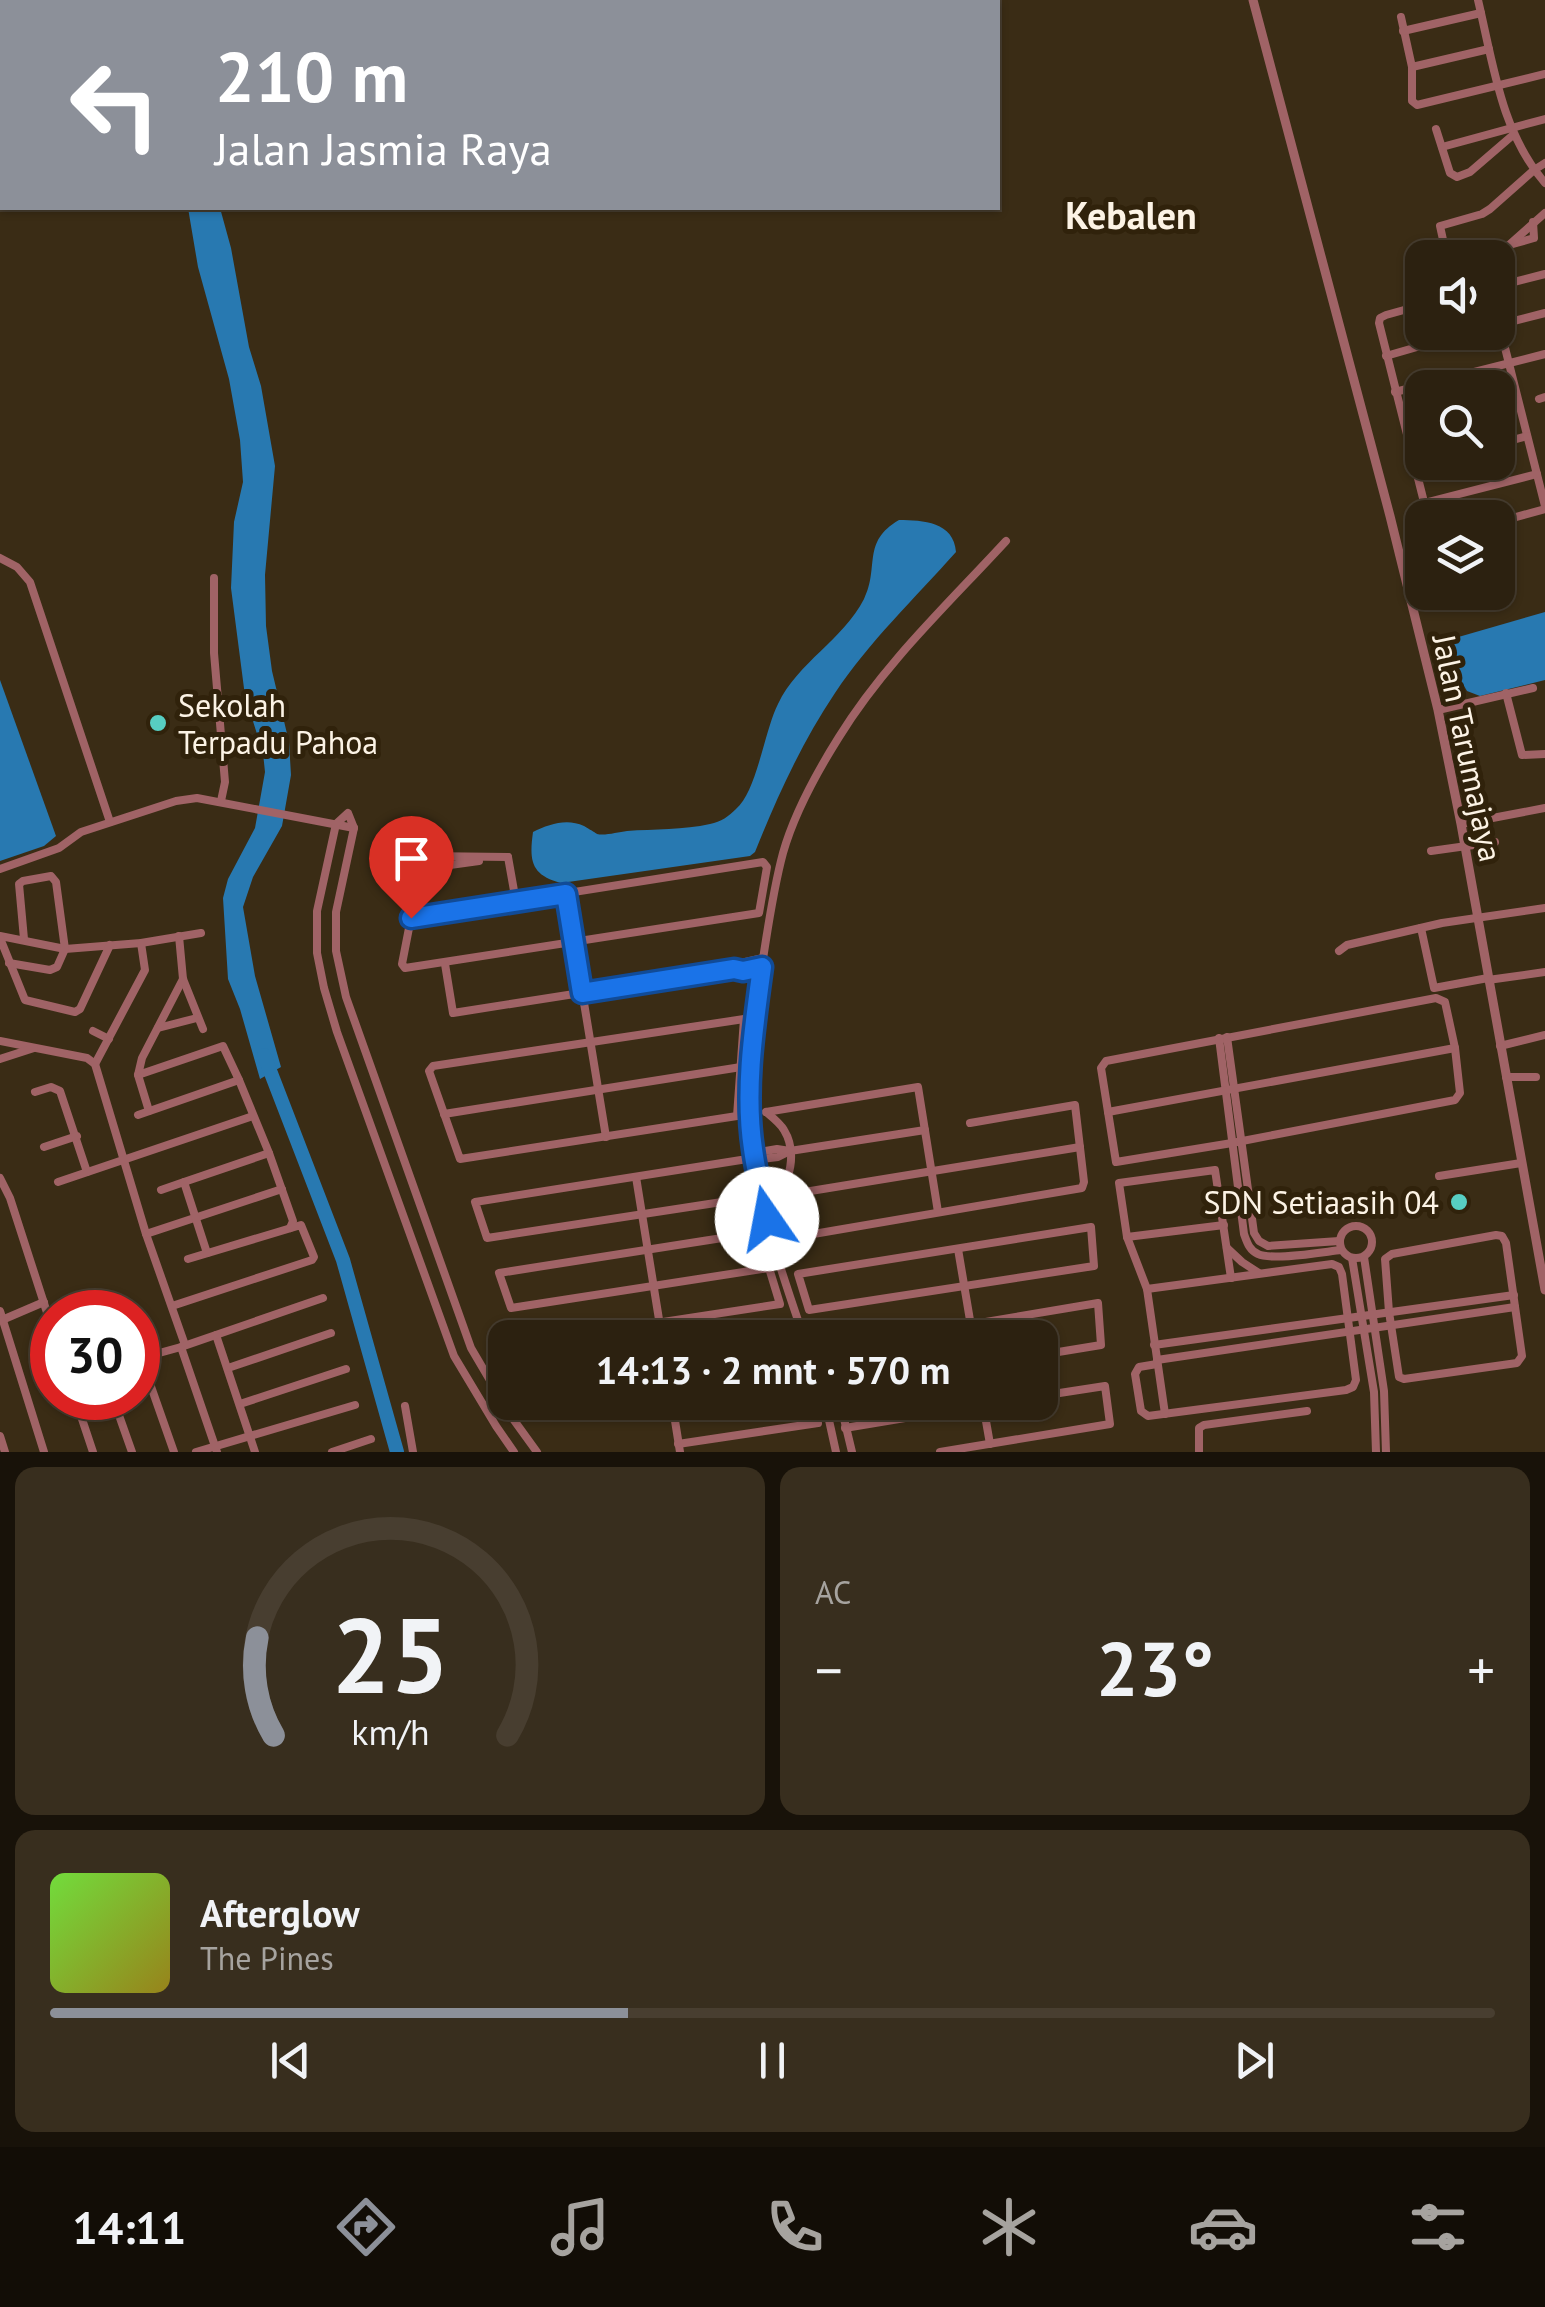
<!DOCTYPE html>
<html lang="id">
<head>
<meta charset="utf-8">
<style>
  :root { --surface:#2c2110; --page:#382e1e; --text:#f1f3f6; --muted:#a6a39f; --line:#483e30; --accent:#8c9099 }
  body { margin:0; font-family:"PT Sans",sans-serif; background:var(--page); color:var(--text); height:100vh; display:flex; flex-direction:column; font-size:38px; white-space:nowrap }
  * { box-sizing:border-box; margin:0 }
  p { font-size:32px; color:var(--muted) }
  .icon { flex:none; width:55px; height:55px; fill:none; stroke:currentColor; stroke-width:2; stroke-linecap:round; stroke-linejoin:round }
  .map { position:relative; height:1452px; overflow:hidden }
  .side { display:flex; flex-direction:column; gap:15px; padding:15px; background:#181209; flex:1 }
  .side>* { flex:none }
  .guide { position:absolute; left:0px; top:0px; width:1000px; height:210px; box-shadow:0 2px 8px #0004,0 0 0 2px var(--line); background:#8c9099; color:#fff; overflow:hidden }
  .tools { position:absolute; left:1405px; top:240px; display:grid; gap:20px }
  .tools a { display:grid; place-items:center; width:110px; height:110px; border-radius:20px; background:var(--surface); box-shadow:0 2px 8px #0004,0 0 0 2px var(--line); font-size:50px }
  .speed { position:absolute; left:30px; top:1290px; display:flex; gap:20px; font-size:50px; font-weight:700; text-align:center }
  .speed>* { display:grid; place-content:center; width:130px; height:130px; border-radius:50%; background:var(--surface); box-shadow:0 2px 8px #0004,0 0 0 2px var(--line); line-height:1 }
  .speed .limit { border:15px solid #d22; background:#fff; color:#111 }
  .pin { position:absolute; display:grid; place-items:center; width:85px; height:85px; color:#fff; margin:-102px -42px; border-radius:50% 50% 50% 0; rotate:-45deg; box-shadow:0 0 10px #0007 }
  .pin .icon { rotate:45deg }
  .me { position:absolute; width:110px; margin:-55px; rotate:348deg; stroke-linejoin:round; filter:drop-shadow(0 0 8px #0008) }
  .turn { display:flex; align-items:center; gap:35px; height:210px; padding:0 50px; font-size:45px }
  .turn .icon { width:130px; height:130px; stroke-width:2.5 }
  .turn b { display:block; font-size:70px; line-height:85px }
  .big { font-size:75px; font-weight:600; line-height:1.1 }
  .side .card { flex:1; display:flex; flex-direction:column; justify-content:center; gap:15px; min-width:0; padding:0 35px; border-radius:20px; background:var(--page) }
  .side .dial { align-items:center; gap:0 }
  .dial svg { height:260px; overflow:visible; fill:none; stroke:var(--line); stroke-width:7; stroke-linecap:round; text-anchor:middle }
  .dial text { fill:var(--text); stroke:none }
  .song { display:flex; align-items:center; gap:30px }
  .cover { width:120px; height:120px; border-radius:15px; background:linear-gradient(135deg,hsl(100 70% 55%),hsl(50 70% 35%)) }
  .played { height:10px; border-radius:5px; background:linear-gradient(90deg,var(--accent) 40%,var(--line) 40%) }
  .keys { display:flex; justify-content:space-around; direction:ltr }
  .heat { display:flex; justify-content:space-between; align-items:center; font-size:55px; direction:ltr }
  .side .tiles { flex:1; display:grid; gap:15px; grid-template-columns:1fr 1fr }
  .card:last-child { grid-column:span 2 }
  .trip { position:absolute; left:488px; top:1320px; width:570px; height:100px; border-radius:20px; background:var(--surface); box-shadow:0 2px 8px #0004,0 0 0 2px var(--line); font-weight:600; line-height:100px; text-align:center }
  .dock { display:flex; height:160px; justify-content:space-around; align-items:center; background:#120d06; color:var(--muted) }
  .dock .icon { width:70px; height:70px }
  .dock .current { color:var(--accent) }
  .dock b { font-size:45px; color:var(--text) }
  .map>svg:first-child { display:block }
  .water { fill:#2879b1 }
  .lines { fill:none; stroke-linecap:round; stroke-linejoin:round }
  .river { stroke:#2879b1; stroke-width:14 }
  .minor { stroke:#a06366; stroke-width:8 }
  .tertiary { stroke:#a06366; stroke-width:9 }
  .route-casing { stroke:#114b97; stroke-width:25 }
  .route { stroke:#1a73e8; stroke-width:18 }
  .poi-dot { fill:#57cec2; stroke:#30220b; stroke-width:4 }
  .labels { text-anchor:middle; dominant-baseline:central; stroke-width:10; stroke-linejoin:round; paint-order:stroke }
  .poi-label { font-size:32px; fill:#fcf3e5; stroke:#30220b; text-anchor:start }
  .street-label { font-size:32px; fill:#fcf3e5; stroke:#30220b }
  .quarter-label { font-size:38px; font-weight:bold; fill:#fcf3e5; stroke:#30220b }
</style>
</head>
<body>
<div class="map">
<svg width="1545" height="1452" viewBox="0 0 1545 1452">
  <rect width="100%" height="100%" fill="#3a2c15"/>
  <g class="water">
    <polygon points="188,208 220,208 231,248 249,347 261,386 275,466 265,575 266,626 272,671 289,742 291,775 282,826 253,877 243,907 255,976 281,1067 260,1079 240,1009 228,979 223,898 228,879 255,828 265,772 263,753 245,696 231,588 234,522 243,482 240,440 229,379 198,267"/>
    <path d="M899,520C923,520 954,522 956,552C915,598 869,642 835,693C802,742 777,797 755,852L750,856L561,883C531,875 529,861 533,832C549,824 567,818 584,826C584,826 596,833 597,834C605,836 618,832 627,831C654,829 684,830 710,824C721,822 729,816 736,809C757,791 764,732 778,704C798,662 843,640 864,599C880,567 861,542 899,520Z"/>
    <polygon points="1545,612 1545,680 1480,696 1467,691 1457,674 1450,642 1455,638"/>
    <polygon points="0,680 56,836 44,846 0,861"/>
  </g>
  <g class="lines">
    <polyline class="river" points="264,1055 343,1260 397,1452"/>
    <g class="minor">
      <polyline points="77,0 78,2"/>
      <path d="M1478,0C1493,63 1501,132 1545,183"/>
      <polyline points="214,2 215,0"/>
      <polyline points="1401,17 1412,67 1412,101 1417,105 1545,74"/>
      <polyline points="1403,31 1481,13"/>
      <polyline points="1412,67 1489,49"/>
      <polyline points="1436,129 1450,173 1457,177 1470,172 1513,135"/>
      <polyline points="1442,147 1545,119"/>
      <polyline points="1513,244 1534,238 1533,222"/>
      <polyline points="1447,258 1440,226 1482,214 1490,209 1534,170 1545,163"/>
      <polyline points="1462,258 1509,245 1545,213"/>
      <polyline points="1498,286 1545,274"/>
      <polyline points="1422,305 1386,315 1380,318 1379,323 1428,518"/>
      <polyline points="1498,320 1545,506"/>
      <polyline points="1498,325 1545,313"/>
      <polyline points="1386,356 1469,332"/>
      <polyline points="1395,392 1545,354"/>
      <polyline points="1539,399 1545,397"/>
      <polyline points="1498,405 1517,399"/>
      <polyline points="1406,429 1422,424"/>
      <polyline points="1498,444 1527,436"/>
      <polyline points="1424,503 1537,474"/>
      <polyline points="1498,522 1545,509"/>
      <polyline points="0,558 17,567 30,582 110,822"/>
      <polyline points="214,578 214,653 225,782 221,801"/>
      <polyline points="1506,693 1522,755 1545,754"/>
      <polyline points="1438,710 1533,688"/>
      <polyline points="1461,824 1545,808"/>
      <polyline points="1431,851 1495,842"/>
      <polyline points="508,857 516,902"/>
      <polyline points="0,869 59,848 81,832 176,801 197,798 354,828"/>
      <polyline points="421,869 479,861"/>
      <polyline points="566,893 606,1137"/>
      <polyline points="411,918 763,862 767,867 759,913 405,968 402,964 423,856 508,857"/>
      <polyline points="1421,928 1434,988 1488,978"/>
      <polyline points="0,936 65,949 141,943 201,933"/>
      <polyline points="179,936 183,979 203,1029"/>
      <polyline points="0,938 25,1000 75,1012 80,1009 110,945"/>
      <polyline points="1339,951 1347,945 1442,923 1545,908"/>
      <polyline points="9,963 50,970 57,967 65,949 56,882 51,876 23,881 19,884 24,939"/>
      <polyline points="445,964 453,1013 734,969 743,971 762,967"/>
      <polyline points="734,969 741,963 763,958"/>
      <polyline points="1488,980 1545,972"/>
      <polygon points="1436,998 1445,1002 1455,1048 1460,1093 1455,1100 1232,1143 1116,1162 1101,1068 1106,1061"/>
      <polygon points="744,1019 737,1116 460,1159 429,1071 433,1066"/>
      <polyline points="158,1028 197,1018"/>
      <polyline points="93,1031 109,1039"/>
      <polyline points="1227,1037 1254,1233 1259,1241 1268,1246 1339,1241"/>
      <path d="M1219,1038L1244,1234C1247,1242 1249,1250 1258,1254C1272,1261 1323,1252 1341,1250"/>
      <polyline points="0,1041 87,1058 95,1064 146,1234 185,1345"/>
      <polyline points="1500,1046 1545,1035"/>
      <polyline points="0,1059 34,1048"/>
      <polyline points="95,1064 145,970 141,943"/>
      <polyline points="138,1075 149,1111"/>
      <polyline points="1506,1077 1536,1077"/>
      <polyline points="35,1092 51,1087 60,1091 87,1172"/>
      <path d="M766,1112C772,1117 780,1123 784,1130C798,1153 789,1181 777,1201C781,1215 780,1234 796,1237L1082,1188L1084,1182L1075,1105L970,1123"/>
      <polyline points="766,1112 918,1087 938,1212"/>
      <polyline points="1108,1112 1455,1048"/>
      <polyline points="444,1114 741,1067"/>
      <polyline points="138,1115 239,1080 223,1046 138,1075 142,1058 183,979"/>
      <polyline points="44,1147 77,1136"/>
      <polyline points="269,1153 293,1221 290,1228"/>
      <polyline points="753,1153 777,1149 790,1151"/>
      <polyline points="755,1160 778,1157 790,1151 925,1130"/>
      <polyline points="1439,1176 1521,1163"/>
      <polyline points="636,1177 662,1338"/>
      <polyline points="0,1178 10,1198 52,1328"/>
      <polyline points="58,1182 253,1116"/>
      <polyline points="161,1190 184,1182"/>
      <polyline points="780,1196 1080,1147"/>
      <circle cx="1356" cy="1242" r="16"/>
      <polygon points="1091,1227 1094,1266 809,1310 798,1274"/>
      <polyline points="146,1234 282,1189"/>
      <polygon points="1496,1235 1502,1236 1506,1243 1522,1356 1517,1363 1404,1379 1399,1377 1389,1312 1385,1259 1392,1254"/>
      <polyline points="1127,1237 1224,1225"/>
      <polyline points="1227,1248 1242,1262 1259,1273"/>
      <polyline points="958,1249 973,1338"/>
      <polyline points="207,1253 184,1182 269,1153 239,1080"/>
      <polyline points="1364,1257 1384,1391 1386,1452"/>
      <polyline points="1352,1258 1374,1392 1376,1452"/>
      <polyline points="1147,1289 1332,1264 1339,1267 1342,1274 1356,1380 1353,1387 1346,1390 1148,1416 1141,1411 1135,1374 1139,1367 1157,1364"/>
      <polyline points="172,1306 312,1260 314,1257 301,1225 188,1259"/>
      <polyline points="0,1311 44,1452"/>
      <polyline points="2,1320 44,1302"/>
      <polyline points="216,1335 255,1452"/>
      <polyline points="558,1338 780,1304 769,1268 511,1308 499,1273 754,1233 748,1198 487,1238 475,1202 741,1160"/>
      <path d="M804,1338C783,1276 760,1212 752,1147C745,1088 754,1024 762,965C768,928 773,890 783,853C794,814 817,772 839,737C884,664 948,604 1006,541"/>
      <polyline points="890,1338 1098,1303 1101,1345 1040,1355"/>
      <polyline points="1154,1345 1514,1295"/>
      <polyline points="181,1347 217,1452"/>
      <polyline points="1157,1360 1515,1307"/>
      <polyline points="228,1368 331,1333"/>
      <polyline points="75,1398 93,1452"/>
      <polyline points="115,1398 115,1404 132,1452"/>
      <polyline points="672,1402 680,1452"/>
      <polyline points="825,1402 836,1452"/>
      <polyline points="840,1402 852,1452"/>
      <polyline points="240,1404 346,1369"/>
      <polyline points="983,1404 990,1444"/>
      <polyline points="672,1405 690,1402"/>
      <polyline points="405,1406 413,1452"/>
      <polyline points="1165,1414 1147,1289 1127,1237 1119,1183 1215,1170 1231,1278"/>
      <polyline points="845,1428 1001,1402"/>
      <polyline points="0,1436 5,1452"/>
      <polyline points="678,1444 818,1423 813,1402"/>
      <polyline points="174,1452 141,1358 181,1347 323,1298"/>
      <polyline points="196,1452 355,1405"/>
      <polyline points="332,1452 371,1439"/>
      <polyline points="514,1452 496,1426 454,1356 337,1032 324,988 317,953 317,911 336,824 348,813 354,828 336,912 336,951 346,997 471,1348 511,1416 537,1452"/>
      <polyline points="940,1452 1110,1424 1105,1386 1040,1396"/>
      <polyline points="1199,1452 1199,1428 1204,1425 1307,1411"/>
    </g>
    <polyline class="tertiary" points="1253,0 1390,516 1438,710 1461,824 1545,1290"/>
  </g>
  <g class="lines">
    <defs>
      <path id="route" d="M411,918L566,894L582,993L734,969L743,971L762,967C754,1026 744,1090 753,1149C756,1172 762,1196 767,1219"/>
    </defs>
    <use href="#route" class="route-casing"/>
    <use href="#route" class="route"/>
  </g>
  <g class="poi-dot">
    <circle cx="158" cy="723" r="10"/>
    <circle cx="1459" cy="1202" r="10"/>
  </g>
  <g class="labels">
    <g class="poi-label">
      <text x="178" y="705">Sekolah<tspan x="178" dy="37">Terpadu Pahoa</tspan></text>
      <text x="1439" y="1202" text-anchor="end">SDN Setiaasih 04</text>
    </g>
    <g class="street-label">
      <text transform="translate(1468 748) rotate(78)">Jalan Tarumajaya</text>
    </g>
    <g class="quarter-label">
      <text x="1131" y="214">Kebalen</text>
    </g>
  </g>
</svg>
<div class="tools">
<a><svg class="icon" aria-label="sound" viewBox="0 0 24 24"><path d="M4 9h4l5-4v14l-5-4H4zM17 9q2 3 0 6"/></svg></a>
<a><svg class="icon" aria-label="search" viewBox="0 0 24 24"><circle cx="10" cy="10" r="6"/><path d="M15 15l6 6"/></svg></a>
<a><svg class="icon" aria-label="layers" viewBox="0 0 24 24"><path d="M12 4l9 5-9 5-9-5zM3 14l9 5 9-5"/></svg></a>
</div>
<div class="speed"><div class="limit">30</div></div>
<div class="pin" style="left:411px;top:918px;background:#d93025"><svg class="icon" aria-label="arrive" viewBox="0 0 24 24"><path d="M6 21V4h12l-3 4 3 4H6"/></svg></div>
<svg class="me" style="left:767px;top:1219px" viewBox="-20 -20 40 40"><circle r="19" fill="#fff"/><path d="M0-13L10 11 0 6-10 11z" fill="#1a73e8"/></svg>
<div class="trip">14:13 · 2 mnt · 570 m</div>
<div class="guide">
<div class="turn"><svg class="icon" aria-label="left" viewBox="0 0 24 24"><path d="M17 20v-9H6M10 6l-5 5 5 5"/></svg><div><b>210 m</b>Jalan Jasmia Raya</div></div>
</div>
</div>
<section class="side">
<div class="tiles">
<div class="card dial"><svg viewBox="0 0 100 80">
<path d="M14 69A42 42 0 1 1 86 69"/>
<path d="M14 69A42 42 0 0 1 9 39" stroke="#8c9099"/>
<text x="50" y="56" font-size="32" font-weight="700">25</text>
<text x="50" y="72" font-size="11">km/h</text>
</svg></div>
<div class="card"><p>AC</p>
<div class="heat"><a>−</a><b class="big">23°</b><a>+</a></div>
</div>
<div class="card">
<div class="song"><i class="cover"></i><div><b>Afterglow</b><p>The Pines</p></div></div>
<div class="played"></div>
<div class="keys"><svg class="icon" aria-label="previous" viewBox="0 0 24 24"><path d="M18 5L8 12l10 7zM5 5v14"/></svg><svg class="icon" aria-label="pause" viewBox="0 0 24 24"><path d="M8 5v14M16 5v14"/></svg><svg class="icon" aria-label="next" viewBox="0 0 24 24"><path d="M6 5l10 7-10 7zM19 5v14"/></svg></div>
</div>
</div>
</section>
<nav class="dock">
<b>14:11</b>
<svg class="icon current" aria-label="directions" viewBox="0 0 24 24"><path d="M12 3l9 9-9 9-9-9zM9 14v-3h6M13 9l2 2-2 2"/></svg>
<svg class="icon" aria-label="music" viewBox="0 0 24 24"><path d="M9 18V5l10-2v13"/><circle cx="6" cy="18" r="3"/><circle cx="16" cy="16" r="3"/></svg>
<svg class="icon" aria-label="phone" viewBox="0 0 24 24"><path d="M5 4h4l2 5-3 2q2 4 5 5l2-3 5 2v4C11 20 4 13 5 4z"/></svg>
<svg class="icon" aria-label="climate" viewBox="0 0 24 24"><path d="M12 3v18M4 7l16 10M4 17L20 7"/></svg>
<svg class="icon" aria-label="car" viewBox="0 0 24 24"><path d="M5 17H2v-5l4-1 3-4h7l3 4 3 1v5h-3M9 17h6M6 11h13"/><circle cx="7" cy="17" r="2"/><circle cx="17" cy="17" r="2"/></svg>
<svg class="icon" aria-label="filters" viewBox="0 0 24 24"><path d="M4 7h16M4 17h16"/><circle cx="9" cy="7" r="2"/><circle cx="15" cy="17" r="2"/></svg>
</nav>
</body>
</html>
